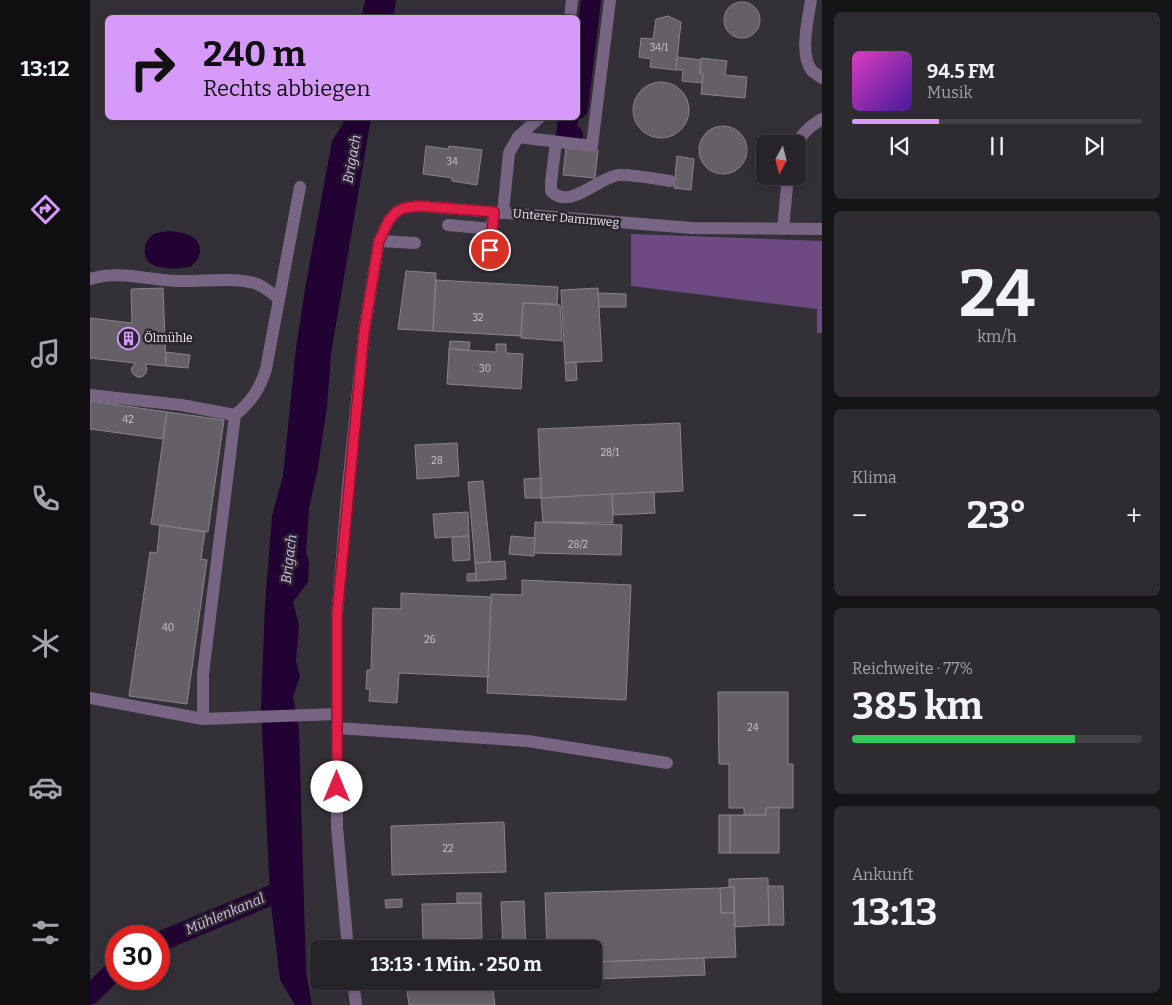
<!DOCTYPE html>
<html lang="de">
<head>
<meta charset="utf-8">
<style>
  :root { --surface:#272429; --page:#2f2c31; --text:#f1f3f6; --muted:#a4a4a8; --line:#434146; --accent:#d69bfa }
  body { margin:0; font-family:Bitter,serif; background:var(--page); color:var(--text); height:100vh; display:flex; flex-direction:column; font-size:19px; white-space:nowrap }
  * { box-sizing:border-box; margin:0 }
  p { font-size:16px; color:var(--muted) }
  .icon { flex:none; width:28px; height:28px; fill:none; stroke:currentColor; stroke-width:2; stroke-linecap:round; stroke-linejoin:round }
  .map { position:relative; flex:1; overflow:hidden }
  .details { display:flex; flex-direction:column; gap:12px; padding:12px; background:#151417; width:350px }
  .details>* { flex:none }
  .hud { position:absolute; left:15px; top:15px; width:475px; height:105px; border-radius:8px; box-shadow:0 2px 12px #0003,0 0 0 1px var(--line); background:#d69bfa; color:#111; overflow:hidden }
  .needle { width:32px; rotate:187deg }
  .controls { position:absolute; left:666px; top:135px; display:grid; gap:10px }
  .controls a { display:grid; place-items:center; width:50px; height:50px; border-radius:8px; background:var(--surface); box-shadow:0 2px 12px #0003,0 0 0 1px var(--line); font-size:25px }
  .speed { position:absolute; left:15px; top:925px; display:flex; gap:10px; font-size:25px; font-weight:700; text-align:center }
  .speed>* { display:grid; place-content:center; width:65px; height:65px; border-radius:50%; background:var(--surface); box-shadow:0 2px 12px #0003,0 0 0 1px var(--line); line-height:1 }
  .speed .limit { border:8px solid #d22; background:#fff; color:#111 }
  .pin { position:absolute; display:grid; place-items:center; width:42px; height:42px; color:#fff; margin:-21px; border:2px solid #fff; border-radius:50%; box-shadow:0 1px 5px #0007 }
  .me { position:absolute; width:55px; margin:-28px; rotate:0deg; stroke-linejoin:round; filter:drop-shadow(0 0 4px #0008) }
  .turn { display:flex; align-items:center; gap:18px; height:105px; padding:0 15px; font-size:22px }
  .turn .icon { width:65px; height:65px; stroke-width:2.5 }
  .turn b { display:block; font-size:35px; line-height:42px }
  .big { font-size:38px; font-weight:700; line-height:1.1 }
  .details .tile { flex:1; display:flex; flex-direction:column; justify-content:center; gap:8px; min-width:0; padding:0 18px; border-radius:8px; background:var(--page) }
  .details .dial { align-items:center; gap:0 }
  .dial b { font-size:65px; line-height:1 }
  .song { display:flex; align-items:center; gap:15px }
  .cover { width:60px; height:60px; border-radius:8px; background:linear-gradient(135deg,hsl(310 70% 55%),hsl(260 70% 35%)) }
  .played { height:5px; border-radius:2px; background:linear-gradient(90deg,var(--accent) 30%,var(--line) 30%) }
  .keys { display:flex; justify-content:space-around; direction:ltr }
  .heat { display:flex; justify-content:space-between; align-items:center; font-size:28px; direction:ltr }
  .charge { height:8px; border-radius:4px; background:linear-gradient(90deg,#34c759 77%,var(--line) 0) }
  .trip { position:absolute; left:220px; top:940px; width:292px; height:50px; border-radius:8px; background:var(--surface); box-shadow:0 2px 12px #0003,0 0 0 1px var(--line); font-weight:700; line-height:50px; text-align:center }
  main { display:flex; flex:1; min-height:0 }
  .tabs { display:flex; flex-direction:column; width:90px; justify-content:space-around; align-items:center; background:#100e10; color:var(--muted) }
  .tabs .icon { width:35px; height:35px }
  .tabs .selected { color:var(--accent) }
  .tabs b { font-size:22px; color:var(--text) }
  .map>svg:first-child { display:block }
  .green { fill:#6d4b82 }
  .water { fill:#220233 }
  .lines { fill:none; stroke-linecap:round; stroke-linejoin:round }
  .canal { stroke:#220233; stroke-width:20 }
  .building { fill:#656068; stroke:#89838c }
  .minor { stroke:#786584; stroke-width:12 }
  .route-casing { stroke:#92132f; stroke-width:12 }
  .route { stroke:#e11d48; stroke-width:9 }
  .labels { text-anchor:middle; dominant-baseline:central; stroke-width:5; stroke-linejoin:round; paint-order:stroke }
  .number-label { font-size:10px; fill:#ccc8ce }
  .street-label { font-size:12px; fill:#eeebf0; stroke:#2a262d }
  .poi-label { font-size:12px; fill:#eeebf0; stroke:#2a262d; text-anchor:start }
  .water-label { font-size:14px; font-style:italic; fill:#dbb8f2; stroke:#2a262d }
</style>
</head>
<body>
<main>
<nav class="tabs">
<b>13:12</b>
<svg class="icon selected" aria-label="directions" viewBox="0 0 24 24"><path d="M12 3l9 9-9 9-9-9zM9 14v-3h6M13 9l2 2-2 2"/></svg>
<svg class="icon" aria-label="music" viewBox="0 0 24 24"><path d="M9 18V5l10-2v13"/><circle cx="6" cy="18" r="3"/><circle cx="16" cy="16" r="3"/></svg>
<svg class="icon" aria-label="phone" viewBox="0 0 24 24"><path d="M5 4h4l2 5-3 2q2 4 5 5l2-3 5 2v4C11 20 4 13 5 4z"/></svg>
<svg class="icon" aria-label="climate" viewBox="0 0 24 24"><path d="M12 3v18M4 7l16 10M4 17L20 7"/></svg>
<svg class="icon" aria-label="car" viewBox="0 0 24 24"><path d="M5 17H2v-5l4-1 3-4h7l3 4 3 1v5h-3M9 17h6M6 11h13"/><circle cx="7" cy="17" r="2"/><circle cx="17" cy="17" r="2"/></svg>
<svg class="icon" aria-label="filters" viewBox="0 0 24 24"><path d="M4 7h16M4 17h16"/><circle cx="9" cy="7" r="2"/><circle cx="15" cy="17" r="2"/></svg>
</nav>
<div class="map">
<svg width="732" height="1005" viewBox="0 0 732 1005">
  <rect width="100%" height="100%" fill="#343037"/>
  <polygon class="green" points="541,234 732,241 732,333 727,333 727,309 541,286"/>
  <g class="water">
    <polygon points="275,0 306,0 304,17 272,17"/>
    <polygon points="254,118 281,118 241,354 237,407 227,473 219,508 216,552 219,562 218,582 203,602 209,625 206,661 210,676 203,697 209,729 216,972 222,1005 205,1005 190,980 180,896 171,707 175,605 182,516 193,476 206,348 216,283 242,141 253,124"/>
    <path d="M80,231C87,232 100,233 106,240C114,249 109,261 100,267C89,269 72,270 61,264C52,258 53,243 61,236C66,232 73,232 80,231Z"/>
  </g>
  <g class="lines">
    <g class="canal">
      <polyline points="488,109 501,0"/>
      <polyline points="478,118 476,134 483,135"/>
      <polyline points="69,942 201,887"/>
      <polyline points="0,995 26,969"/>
    </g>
  </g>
  <g class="building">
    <circle cx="652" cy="20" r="18"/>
    <polygon points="578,16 591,22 586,70 560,67 561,59 549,57 551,38 563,39 566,19"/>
    <polygon points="587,57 611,60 610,73 613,74 612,83 592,81 593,70 586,70"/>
    <polygon points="611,58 637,61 635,75 657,77 655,98 611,94 613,74 610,73"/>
    <circle cx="571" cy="110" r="28"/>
    <circle cx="633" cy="150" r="24"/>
    <polygon points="336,146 358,149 359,146 392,150 387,185 362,181 362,178 333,174"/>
    <polygon points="476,147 508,150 505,178 473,175"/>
    <polygon points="587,156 604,159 601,190 584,188"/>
    <polygon points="316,271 346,273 343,331 308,329"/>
    <polygon points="346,280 468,287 467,304 433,303 431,336 343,331"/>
    <polygon points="73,288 76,366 55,364 57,368 56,373 52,377 47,377 43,374 41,369 45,363 0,358 0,318 42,323 41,289"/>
    <polygon points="508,288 512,361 475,363 471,290"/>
    <polygon points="508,293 536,294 536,307 509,307"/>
    <polygon points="433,303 470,305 472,341 431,338"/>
    <polygon points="360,341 380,342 379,350 359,349"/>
    <polygon points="406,344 416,344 416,353 433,354 431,389 357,384 359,349 406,352"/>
    <polygon points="76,352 100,355 98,368 76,366"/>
    <polygon points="486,362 487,380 476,381 475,363"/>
    <polygon points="0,401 77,412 73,439 0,429"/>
    <polygon points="77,412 134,420 118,532 61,524"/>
    <polygon points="590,423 593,491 451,498 448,429"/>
    <polygon points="367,443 369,476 327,479 325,445"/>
    <polygon points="451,478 451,498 435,498 434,479"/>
    <polygon points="393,481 401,562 385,563 378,482"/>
    <polygon points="564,492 565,513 523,515 522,494"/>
    <polygon points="522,494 523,523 453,522 451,498"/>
    <polygon points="378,512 379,536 345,538 343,514"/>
    <polygon points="445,522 532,525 531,555 444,553"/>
    <polygon points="70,525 115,532 111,559 117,560 97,704 39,696 60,552 67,553"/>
    <polygon points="379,536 380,560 363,561 362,537"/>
    <polygon points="421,536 445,538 444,556 419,554"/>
    <polygon points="415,561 416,579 386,581 385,563"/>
    <polygon points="386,573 386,581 377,581 377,574"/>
    <polygon points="432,580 541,585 536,700 397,693 401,594 432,595"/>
    <polygon points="311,593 401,597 398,677 309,673 307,703 279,701 280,689 276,689 277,670 281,670 283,608 311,609"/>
    <polygon points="628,692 698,692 698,764 703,764 703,808 676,808 676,815 654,815 654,808 639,808 639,764 629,764"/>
    <polygon points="689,807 689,853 640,853 640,815 676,815 676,808"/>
    <rect x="629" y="815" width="11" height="38"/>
    <polygon points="414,822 416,872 302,875 301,826"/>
    <polygon points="678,878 679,925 645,927 644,887 639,888 639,879"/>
    <polygon points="678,886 693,886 694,925 679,925"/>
    <polygon points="644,887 644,913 631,913 630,888"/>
    <polygon points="630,888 631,913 644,913 646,957 504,962 504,949 457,949 455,893"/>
    <rect x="367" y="893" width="24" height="10"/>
    <polygon points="312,899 312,907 296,908 295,900"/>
    <polygon points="434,901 436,949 413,949 411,902"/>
    <polygon points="391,903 392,938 333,940 332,904"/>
    <polygon points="614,958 615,975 504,979 504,962"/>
    <polygon points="316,981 391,981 391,983 317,990"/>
    <polygon points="402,982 405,1005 319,1005 317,990"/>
  </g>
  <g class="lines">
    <g class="minor">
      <path d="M721,0C718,19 709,55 722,71C725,73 729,76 732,78"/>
      <polyline points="480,18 482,0"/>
      <polyline points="428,137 502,146 520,0"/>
      <path d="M466,142L461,182V191C480,211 508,177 529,175C541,174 567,179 580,181"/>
      <path d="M708,144C711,133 722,125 732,119"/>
      <polyline points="413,213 419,153 428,137 449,118"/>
      <polyline points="358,225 402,229"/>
      <polyline points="693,229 698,176"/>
      <polyline points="289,241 325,243"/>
      <polyline points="399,249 402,222"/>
      <path d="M0,279C30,270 57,280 87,281C112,282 139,277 164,283C173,285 182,293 189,299"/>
      <polyline points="0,395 91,405 145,415"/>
      <polyline points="0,698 113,719 247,714"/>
      <path d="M113,719V674L145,415C161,402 170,389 176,369L210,187"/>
      <polyline points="247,728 438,741 577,763"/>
      <polyline points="258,949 247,827 247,615 258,486 274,332 289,241 299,220 306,212 314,208 329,206 602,228 732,229"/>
      <polyline points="263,981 266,1005"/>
    </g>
  </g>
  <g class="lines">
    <defs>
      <polyline id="route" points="247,787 247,615 274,332 289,241 299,220 306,212 314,208 329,206 404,212 400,250"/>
    </defs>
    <use href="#route" class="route-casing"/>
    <use href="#route" class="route"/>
  </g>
  <defs>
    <symbol id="building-ring" viewBox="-11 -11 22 22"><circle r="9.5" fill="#2a262d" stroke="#d69bfa" stroke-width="1.5"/><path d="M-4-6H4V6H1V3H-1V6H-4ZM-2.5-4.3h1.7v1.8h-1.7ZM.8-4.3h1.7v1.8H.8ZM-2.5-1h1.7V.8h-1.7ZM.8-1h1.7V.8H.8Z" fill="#d69bfa"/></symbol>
  </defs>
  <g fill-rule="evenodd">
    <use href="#building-ring" x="26" y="326" width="25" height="25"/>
  </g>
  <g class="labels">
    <g class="number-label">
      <text x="569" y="48">34/1</text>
      <text x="362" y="162">34</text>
      <text x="388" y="318">32</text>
      <text x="395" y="369">30</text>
      <text x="38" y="420">42</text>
      <text x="520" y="453">28/1</text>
      <text x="347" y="461">28</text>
      <text x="488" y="545">28/2</text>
      <text x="78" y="628">40</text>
      <text x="340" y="640">26</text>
      <text x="663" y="728">24</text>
      <text x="358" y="849">22</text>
    </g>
    <g class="street-label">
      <text transform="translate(476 218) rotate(5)">Unterer Dammweg</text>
    </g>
    <g class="poi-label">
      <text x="54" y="338">Ölmühle</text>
    </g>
    <g class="water-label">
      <text transform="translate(262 159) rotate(-80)">Brigach</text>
      <text transform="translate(199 559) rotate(-83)">Brigach</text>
      <text transform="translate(135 914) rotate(-23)">Mühlenkanal</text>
    </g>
  </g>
</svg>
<div class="controls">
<a><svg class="needle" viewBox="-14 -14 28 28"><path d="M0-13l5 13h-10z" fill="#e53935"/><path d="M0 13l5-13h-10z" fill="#a4a4a8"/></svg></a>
</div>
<div class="speed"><div class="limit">30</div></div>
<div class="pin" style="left:400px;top:250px;background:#d93025"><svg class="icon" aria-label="arrive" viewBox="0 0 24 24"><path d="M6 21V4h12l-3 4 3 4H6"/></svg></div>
<svg class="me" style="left:247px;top:787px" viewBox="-20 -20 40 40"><circle r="19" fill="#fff"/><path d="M0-13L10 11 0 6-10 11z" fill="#e11d48"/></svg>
<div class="trip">13:13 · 1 Min. · 250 m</div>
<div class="hud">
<div class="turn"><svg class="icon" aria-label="right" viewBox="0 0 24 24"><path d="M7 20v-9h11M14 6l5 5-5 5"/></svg><div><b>240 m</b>Rechts abbiegen</div></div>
</div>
</div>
<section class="details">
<div class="tile">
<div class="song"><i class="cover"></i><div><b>94.5 FM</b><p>Musik</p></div></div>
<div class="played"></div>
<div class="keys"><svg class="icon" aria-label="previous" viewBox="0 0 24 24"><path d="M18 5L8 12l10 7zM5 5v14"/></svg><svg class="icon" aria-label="pause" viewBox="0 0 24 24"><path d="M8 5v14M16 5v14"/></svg><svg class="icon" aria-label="next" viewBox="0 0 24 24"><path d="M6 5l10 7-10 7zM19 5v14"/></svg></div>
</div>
<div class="tile dial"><b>24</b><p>km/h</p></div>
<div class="tile"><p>Klima</p>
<div class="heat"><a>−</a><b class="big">23°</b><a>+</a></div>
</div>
<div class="tile"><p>Reichweite · 77%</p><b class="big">385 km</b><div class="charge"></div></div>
<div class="tile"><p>Ankunft</p><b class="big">13:13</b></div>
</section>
</main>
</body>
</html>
